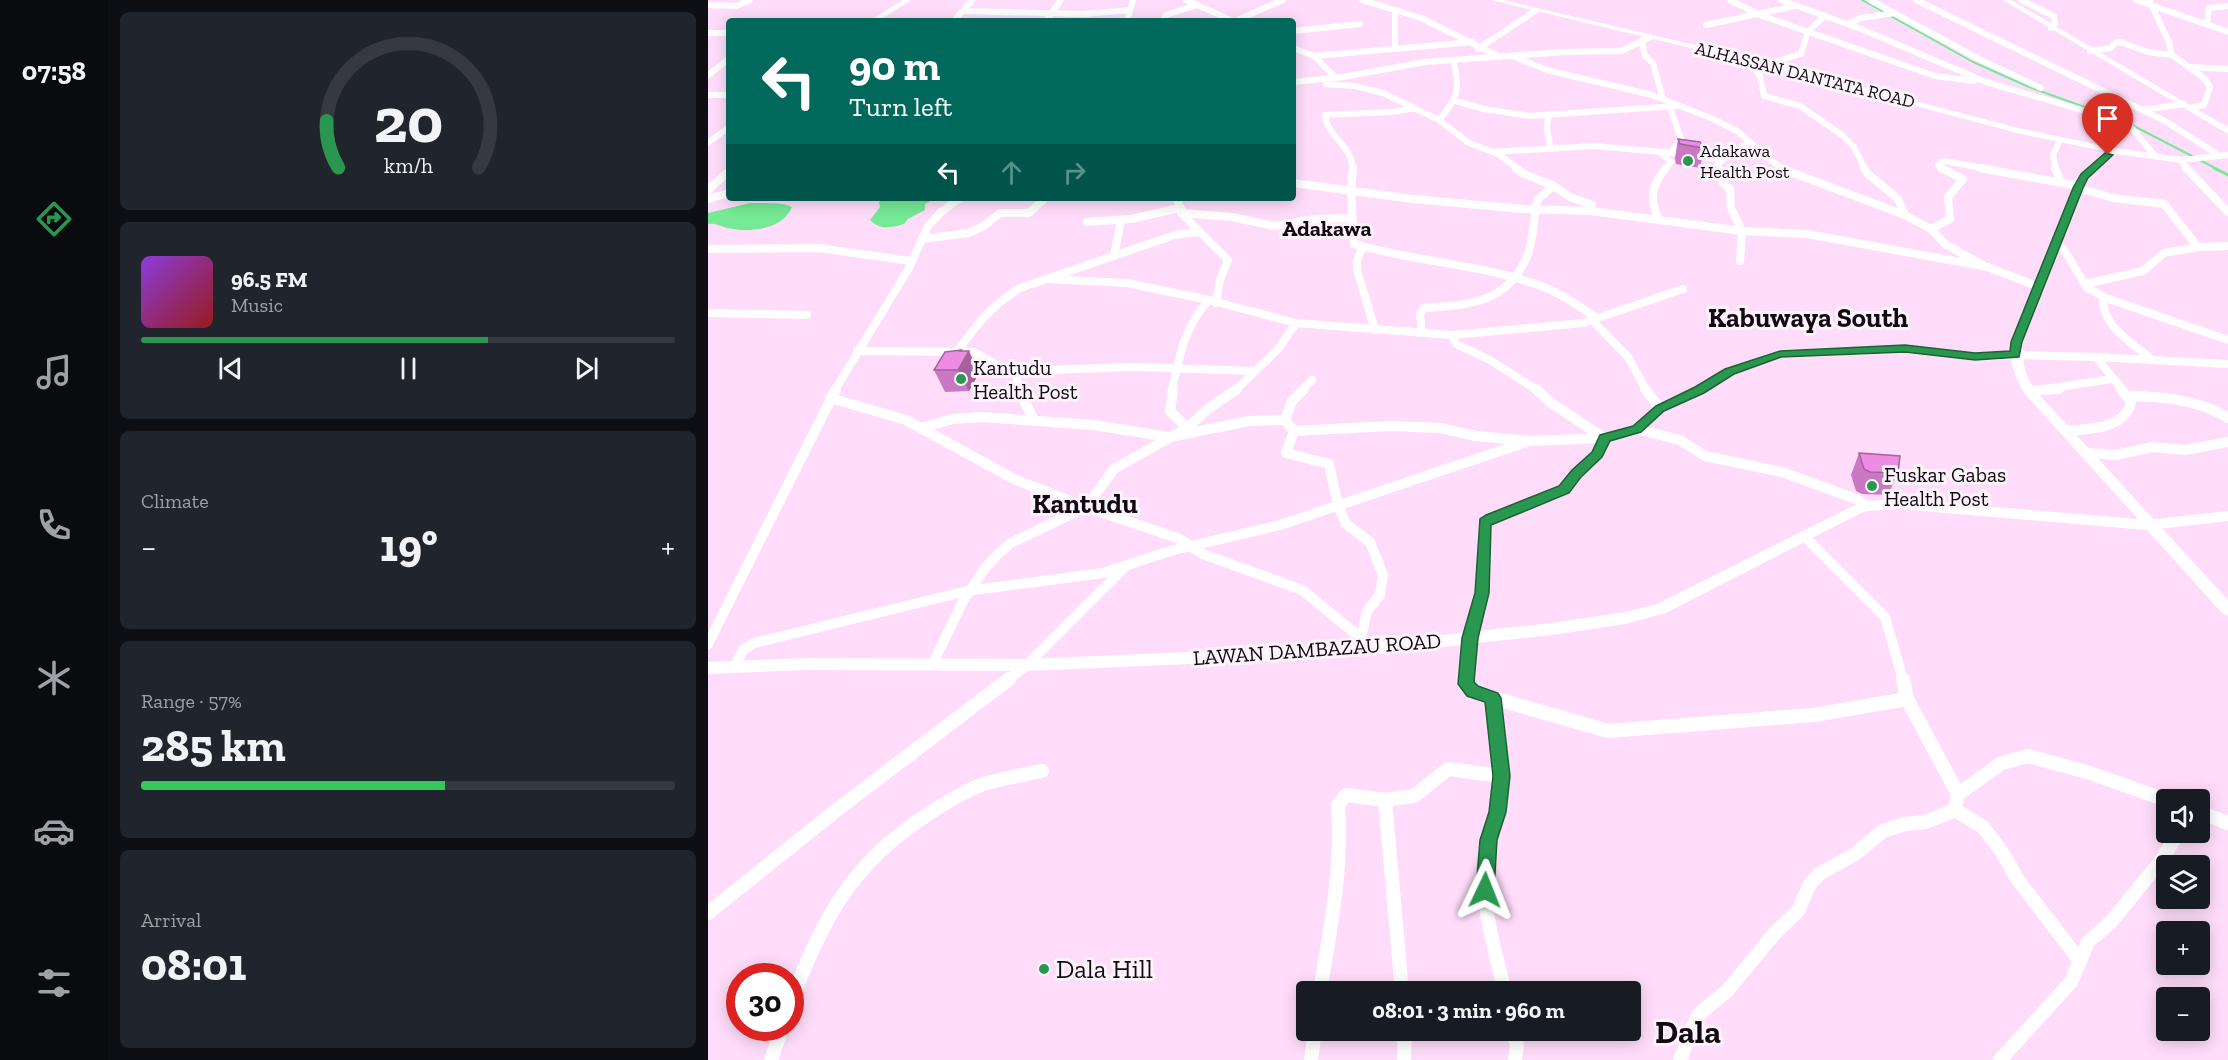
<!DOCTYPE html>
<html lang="en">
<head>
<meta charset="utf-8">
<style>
  :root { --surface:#171b24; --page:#20242c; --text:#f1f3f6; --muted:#9ea1a6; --line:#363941; --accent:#2a9750 }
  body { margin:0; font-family:"Zilla Slab",serif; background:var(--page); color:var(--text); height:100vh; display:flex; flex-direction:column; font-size:22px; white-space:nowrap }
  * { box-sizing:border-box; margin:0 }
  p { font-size:20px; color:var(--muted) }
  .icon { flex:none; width:33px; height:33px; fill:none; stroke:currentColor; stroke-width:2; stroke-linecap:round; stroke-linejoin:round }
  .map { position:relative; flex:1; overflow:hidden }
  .drawer { display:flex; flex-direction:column; gap:12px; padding:12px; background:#0d0f14; width:600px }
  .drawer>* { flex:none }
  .guide { position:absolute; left:18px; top:18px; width:570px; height:183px; border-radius:6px; box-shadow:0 3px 15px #0003; background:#00695c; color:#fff; overflow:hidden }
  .tools { position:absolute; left:1448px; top:789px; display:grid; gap:12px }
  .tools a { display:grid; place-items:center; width:54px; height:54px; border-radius:6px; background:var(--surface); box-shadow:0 3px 15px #0003; font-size:30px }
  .speed { position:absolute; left:18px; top:963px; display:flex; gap:12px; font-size:30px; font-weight:700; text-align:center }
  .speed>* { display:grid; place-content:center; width:78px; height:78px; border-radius:50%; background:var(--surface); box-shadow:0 3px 15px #0003; line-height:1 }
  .speed .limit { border:9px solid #d22; background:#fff; color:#111 }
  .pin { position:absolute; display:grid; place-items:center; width:51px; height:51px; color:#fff; margin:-62px -26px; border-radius:50% 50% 50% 0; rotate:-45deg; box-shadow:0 0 6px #0007 }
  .pin .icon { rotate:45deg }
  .me { position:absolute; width:66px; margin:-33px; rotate:2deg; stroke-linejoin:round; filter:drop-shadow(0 0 4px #0008) }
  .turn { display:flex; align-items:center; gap:21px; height:126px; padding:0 24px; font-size:27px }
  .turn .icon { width:78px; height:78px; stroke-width:2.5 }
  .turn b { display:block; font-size:42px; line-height:51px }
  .lanes { display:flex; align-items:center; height:57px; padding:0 24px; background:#0003; justify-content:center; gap:30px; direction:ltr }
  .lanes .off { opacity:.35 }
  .big { font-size:45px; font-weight:700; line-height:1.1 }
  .drawer .tile { flex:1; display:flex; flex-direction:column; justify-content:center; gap:9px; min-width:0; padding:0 21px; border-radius:9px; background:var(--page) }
  .drawer .dial { align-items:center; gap:0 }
  .dial svg { height:156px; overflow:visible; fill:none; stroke:var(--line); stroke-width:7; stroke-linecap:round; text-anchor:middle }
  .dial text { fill:var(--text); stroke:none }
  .song { display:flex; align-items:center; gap:18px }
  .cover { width:72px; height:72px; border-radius:9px; background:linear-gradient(135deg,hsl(270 70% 55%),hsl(0 70% 35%)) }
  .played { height:6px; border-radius:3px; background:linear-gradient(90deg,var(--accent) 65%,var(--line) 65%) }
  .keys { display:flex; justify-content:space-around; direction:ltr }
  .heat { display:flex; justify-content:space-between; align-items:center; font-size:33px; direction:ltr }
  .charge { height:9px; border-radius:4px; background:linear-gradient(90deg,#34c759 57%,var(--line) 0) }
  .trip { position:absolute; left:588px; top:981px; width:345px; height:60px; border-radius:6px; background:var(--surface); box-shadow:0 3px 15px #0003; font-weight:700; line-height:60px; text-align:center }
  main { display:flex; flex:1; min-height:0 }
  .menu { display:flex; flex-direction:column; width:108px; justify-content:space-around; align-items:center; background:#090b0e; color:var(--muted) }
  .menu .icon { width:42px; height:42px }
  .menu .active { color:var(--accent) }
  .menu b { font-size:27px; color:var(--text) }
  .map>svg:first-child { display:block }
  .water { fill:#75e995 }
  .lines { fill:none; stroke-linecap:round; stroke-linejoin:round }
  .stream-far1 { stroke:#75e995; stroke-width:2 }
  .stream { stroke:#75e995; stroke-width:3 }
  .street-far3 { stroke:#fff; stroke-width:6 }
  .street-far2 { stroke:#fff; stroke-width:8 }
  .street-far1 { stroke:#fff; stroke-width:10 }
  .street { stroke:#fff; stroke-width:14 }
  .secondary { fill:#fff; fill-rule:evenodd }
  .wall { fill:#cb78c3 }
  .shaded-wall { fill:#a5629f }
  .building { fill:#ec8ce3; stroke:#a5629f; stroke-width:1.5 }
  .route { fill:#2a9750; stroke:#1b6234; stroke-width:1.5 }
  .poi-dot { fill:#2a9750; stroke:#fbf4fa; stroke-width:2 }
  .labels { text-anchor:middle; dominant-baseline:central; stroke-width:6; stroke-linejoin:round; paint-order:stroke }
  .far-street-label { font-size:18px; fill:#130912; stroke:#fbf4fa }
  .far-poi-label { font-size:18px; fill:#130912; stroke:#fbf4fa; text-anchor:start }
  .poi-label { font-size:21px; fill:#130912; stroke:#fbf4fa; text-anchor:start }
  .street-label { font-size:21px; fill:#130912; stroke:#fbf4fa }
  .far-district-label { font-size:22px; font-weight:bold; fill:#130912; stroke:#fbf4fa }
  .near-poi-label { font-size:26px; fill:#130912; stroke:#fbf4fa; text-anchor:start }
  .district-label { font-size:27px; font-weight:bold; fill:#130912; stroke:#fbf4fa }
  .near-district-label { font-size:33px; font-weight:bold; fill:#130912; stroke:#fbf4fa }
</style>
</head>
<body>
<main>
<nav class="menu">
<b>07:58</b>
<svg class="icon active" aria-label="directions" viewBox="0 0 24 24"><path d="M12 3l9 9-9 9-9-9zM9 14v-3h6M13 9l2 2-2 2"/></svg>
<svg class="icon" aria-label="music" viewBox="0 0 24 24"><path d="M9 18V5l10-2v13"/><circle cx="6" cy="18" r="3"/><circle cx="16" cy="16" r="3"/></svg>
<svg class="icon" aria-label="phone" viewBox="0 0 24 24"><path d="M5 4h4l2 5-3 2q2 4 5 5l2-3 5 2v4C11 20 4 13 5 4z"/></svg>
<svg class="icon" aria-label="climate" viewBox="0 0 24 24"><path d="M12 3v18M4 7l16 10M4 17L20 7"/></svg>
<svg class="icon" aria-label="car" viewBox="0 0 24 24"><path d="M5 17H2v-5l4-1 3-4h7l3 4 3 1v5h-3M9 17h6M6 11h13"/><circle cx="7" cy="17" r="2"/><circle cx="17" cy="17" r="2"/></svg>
<svg class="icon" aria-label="filters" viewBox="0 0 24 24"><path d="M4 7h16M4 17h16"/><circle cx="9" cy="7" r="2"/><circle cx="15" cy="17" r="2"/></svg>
</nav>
<section class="drawer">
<div class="tile dial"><svg viewBox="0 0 100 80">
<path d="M14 69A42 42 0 1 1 86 69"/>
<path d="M14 69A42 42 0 0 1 8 45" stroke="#2a9750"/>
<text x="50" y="56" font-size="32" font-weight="700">20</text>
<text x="50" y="72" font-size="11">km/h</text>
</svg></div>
<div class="tile">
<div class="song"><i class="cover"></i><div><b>96.5 FM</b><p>Music</p></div></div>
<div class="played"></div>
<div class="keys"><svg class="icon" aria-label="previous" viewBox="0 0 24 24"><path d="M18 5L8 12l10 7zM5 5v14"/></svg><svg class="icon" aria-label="pause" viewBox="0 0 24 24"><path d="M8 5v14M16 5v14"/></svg><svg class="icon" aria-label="next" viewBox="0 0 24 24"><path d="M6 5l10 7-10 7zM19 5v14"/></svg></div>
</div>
<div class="tile"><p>Climate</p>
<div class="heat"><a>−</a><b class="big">19°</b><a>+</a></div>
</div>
<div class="tile"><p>Range · 57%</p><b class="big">285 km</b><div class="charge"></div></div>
<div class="tile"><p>Arrival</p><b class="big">08:01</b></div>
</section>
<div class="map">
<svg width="1520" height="1060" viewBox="0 0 1520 1060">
  <rect width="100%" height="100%" fill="#ffddfa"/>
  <g class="water">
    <path d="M177,198H228L217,204V210L200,219L196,224C183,228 172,230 162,220L172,207L171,202Z"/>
    <path d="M42,203C52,203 77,202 84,207C75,230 40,233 19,228C11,226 8,223 0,224V213Z"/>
  </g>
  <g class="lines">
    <g class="stream-far1">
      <polyline points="1154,0 1265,62 1321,87 1393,113"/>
      <polyline points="1422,124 1509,169"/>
    </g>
    <polyline class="stream" points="1506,168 1520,175"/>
    <g class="street-far3">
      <polyline points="478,0 525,21"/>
      <polyline points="654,0 713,18 792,57"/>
      <polyline points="1022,0 1052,15 1227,76 1266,81"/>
      <polyline points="1073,0 1153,29 1278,82 1398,117 1423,127 1447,156"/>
      <polyline points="1162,0 1273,60 1333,88"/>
      <polyline points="1208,0 1457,121 1512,156"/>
      <polyline points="1313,0 1346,16 1347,24 1343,28"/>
      <polyline points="1428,0 1520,32"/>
      <polyline points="1441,0 1461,42 1464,55 1496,78 1502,87 1496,105 1483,108"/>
      <polyline points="0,5 28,6 42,0"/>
      <polyline points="687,10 687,48"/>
      <polyline points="255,11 375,14 422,10"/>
      <polyline points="246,21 264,0"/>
      <polyline points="338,21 353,0"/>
      <polyline points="419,21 425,0"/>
      <polyline points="455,21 458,15 489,5"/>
      <polyline points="527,21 575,0"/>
      <polyline points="1140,24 1153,18 1187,13"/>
      <polyline points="1499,24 1501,8 1520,6"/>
      <polyline points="998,25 1087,6"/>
      <polyline points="585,31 652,24"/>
      <polyline points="0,33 21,33"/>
      <polyline points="934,42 937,56 945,63 955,99"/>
      <polyline points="585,48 606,56 628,78"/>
      <polyline points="770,49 827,11"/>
      <polyline points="1382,51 1403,48 1407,43 1412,42 1440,52 1464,55"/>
      <polyline points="606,56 765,42"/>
      <polyline points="804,56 839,70 944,95 1005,119 1029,131 1074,169"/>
      <polyline points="1051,62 1048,70 1052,76 1056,96 1092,106 1134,135 1146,147 1157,169"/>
      <polyline points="1060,64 1093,54 1100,31 1117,16"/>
      <polyline points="1481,67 1520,69"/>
      <polyline points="0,75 21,59"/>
      <polyline points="585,82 635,77 717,62 856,52 913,51 942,37"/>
      <polyline points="618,84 646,86 675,93 731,120 761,143 790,154 810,169"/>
      <polyline points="0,95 21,95"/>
      <polyline points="748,101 776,109 822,116 968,106"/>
      <polyline points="962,107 973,139 962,153"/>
      <polyline points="1434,110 1476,104"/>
      <polyline points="840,116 839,129 843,149"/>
      <path d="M731,120C750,98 753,89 745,60"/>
      <polyline points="785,152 886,146 977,154 1013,160"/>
      <polyline points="953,153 963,162 957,169"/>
      <polyline points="1473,160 1479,169"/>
      <path d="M644,169C646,147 618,136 617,115L684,112L707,108"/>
      <polyline points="1012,169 1010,163 1041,142"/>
      <polyline points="1236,169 1230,165 1236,161 1280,169"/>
      <polyline points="1348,169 1345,155 1352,140"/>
    </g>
    <g class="street-far2">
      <path d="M645,168L643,190L646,244C707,262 774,264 833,286C854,294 871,306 889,318"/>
      <polyline points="808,168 816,174 846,186 862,197 884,205 883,211"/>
      <polyline points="1011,168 1015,183 1022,189 1023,208 1034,231 1032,261"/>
      <polyline points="1072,168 1197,215 1223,229 1237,244 1275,265"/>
      <polyline points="1156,168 1159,173 1190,199 1197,215"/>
      <polyline points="1272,168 1371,186"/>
      <polyline points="1347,168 1353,182"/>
      <polyline points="1478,168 1520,212"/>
      <polyline points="585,183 705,199 815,209 883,211 1034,231 1099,234 1280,267 1331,287"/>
      <polyline points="1370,188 1405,198 1456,204 1490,247"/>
      <polyline points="0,190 21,171"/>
      <polyline points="468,198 477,217 520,260 512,280 508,303"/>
      <polyline points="0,199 21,193"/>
      <polyline points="826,209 831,198 846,186"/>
      <polyline points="473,213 524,217 566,226 607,219 644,218"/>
      <path d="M951,220C941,198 943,186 958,168"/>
      <polyline points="379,222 423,219 471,208"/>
      <polyline points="1223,229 1242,219 1240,197 1255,179 1233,168"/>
      <polyline points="214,239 260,233 276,226 292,213 321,213 337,198"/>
      <path d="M1349,243L1357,251L1379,288L1395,296C1393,327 1423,341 1443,359"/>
      <polyline points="654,247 649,261 649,270 667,330"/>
      <polyline points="0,249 110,248 203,261"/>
      <polyline points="406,256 413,220"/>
      <polyline points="339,279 419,283 501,300 588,323 744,335 875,323 975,289"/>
      <polyline points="1377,284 1435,271 1456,253 1490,247 1520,246"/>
      <polyline points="1395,297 1520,340"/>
      <polyline points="0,313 99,315"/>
      <polyline points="884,320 920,357 938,390"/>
      <path d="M714,333L712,314L716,308C757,305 794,305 816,263C824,249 825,226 828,209"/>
      <polyline points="744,335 748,344 782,360 829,390"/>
      <polyline points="149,351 266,352 289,365 339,370 426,367 547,371"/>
      <path d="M249,352C267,326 285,304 312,288L467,235L489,232"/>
      <polyline points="1388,357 1415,390"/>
      <polyline points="308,368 310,390"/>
      <polyline points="127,390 201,268 220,226 233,212 252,198"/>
      <path d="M464,390C471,357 477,325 501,300"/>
      <polyline points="528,390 571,348 588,323"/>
      <polyline points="594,390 604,380"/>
      <polyline points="992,390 1022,371 1072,354 1197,349 1267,357 1307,355 1388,357 1520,364"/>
      <polyline points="1332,390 1403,379"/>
    </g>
    <g class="street-far1">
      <polyline points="310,389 326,420"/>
      <polyline points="465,389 462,411 479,428"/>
      <polyline points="596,389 584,401 577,420 586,431 578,453 621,464 630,506 638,524 662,542 675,575 672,595 659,611 653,638"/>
      <polyline points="828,389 842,402 896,438"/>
      <polyline points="937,389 952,408"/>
      <polyline points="1321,391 1351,389"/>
      <path d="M1420,396C1456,397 1489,399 1520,418"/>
      <polyline points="122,398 198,420 306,479 375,506 472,539 495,554 594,590 653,638 656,649"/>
      <polyline points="213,428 245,419 274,417 385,425 462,437 541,421 577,420"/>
      <polyline points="929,429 972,440 997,456 1074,472 1148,499 1159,506"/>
      <polyline points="586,431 683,426 732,428 768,436 822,441 897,438 929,429 952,408 994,389"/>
      <path d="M1358,431C1380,429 1418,429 1423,402L1413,389"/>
      <polyline points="1378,453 1408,455 1444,447 1477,450 1520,442"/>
      <polyline points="1442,525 1520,516"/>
      <polyline points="1096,536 1177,617 1195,680"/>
      <polyline points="0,644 128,389"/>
      <polyline points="224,665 256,599 277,568 289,555 303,543 378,507 406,469 479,428 501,408 529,389"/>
      <polyline points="26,667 35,650 46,643 259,591 395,573 462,551 572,525 819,442"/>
      <polyline points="299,680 319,665 417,567"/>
      <polyline points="758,680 762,638 774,593 777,523 782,518 856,490 868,473 890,454 897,438"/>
    </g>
    <g class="street">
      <polyline points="758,679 760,688 785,698 900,731 1106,715 1199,699"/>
      <polyline points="1195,679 1199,699 1250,794 1247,810 1275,827 1294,852 1310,880 1372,961"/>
      <path d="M785,698C789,725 795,753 793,780C790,817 776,852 777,889C778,924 789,958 797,992"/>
      <polyline points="1250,794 1294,763 1320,756 1382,773 1458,800"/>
      <polyline points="677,800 694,992"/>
      <polyline points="1491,812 1520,823"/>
      <polyline points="0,913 130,809 301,679"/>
      <path d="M612,992C622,929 635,869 630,805L638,795L677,800L706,796L740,769L794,776"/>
      <path d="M82,1004C113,922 143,863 219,815C237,803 256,791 276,784C295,778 315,775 334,771"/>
      <polyline points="805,1030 809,1045 807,1060"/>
      <polyline points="63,1060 74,1028"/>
      <polyline points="603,1060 607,1030"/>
      <polyline points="696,1060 697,1030"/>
      <polyline points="972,1060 990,1015 1020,990 1066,934 1090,911 1102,884 1111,874 1147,854 1175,831 1197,824 1218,822 1247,810"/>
      <polyline points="1292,1060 1363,982 1380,942 1403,922 1452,862 1471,832"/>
    </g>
    <g class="secondary">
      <polygon points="195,0 203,0 170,21 161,21"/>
      <path d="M783,0H795L1051,60L1314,129L1407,148L1473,157L1520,152V158L1473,163L1409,154L1387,170L1375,188L1315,342C1313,360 1317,374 1326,389L1520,600V616L1515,614L1439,530L1191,509L1160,511L1153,513L958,613L917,624L844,635L644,657L319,671L98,670L0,674V662L98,658L319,659L644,645L844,623L917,612L949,604L1143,507L1159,501L1191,499L1430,519L1317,394C1307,377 1301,362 1303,342L1365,188L1381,166L1400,152L1313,134L1050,64Z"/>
      <polygon points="1295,0 1303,0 1495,113 1520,127 1520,134"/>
      <polygon points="21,124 21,131 0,146 0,139"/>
    </g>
  </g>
  <g class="wall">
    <polygon points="970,139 996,148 992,168 968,164 967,158"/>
    <polygon points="253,350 271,373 261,391 237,392 226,370"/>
    <polygon points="1151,453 1190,473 1180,495 1154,494 1148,491 1143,475"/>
  </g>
  <polygon class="shaded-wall" points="253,350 257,359 261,351 271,373 261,391 250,370"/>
  <g class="building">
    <polygon points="970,139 992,142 996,148 972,144"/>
    <polygon points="253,350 252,351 261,351 250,370 226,370 237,352"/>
    <polygon points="1151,453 1192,456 1190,473 1162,472 1156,469"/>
  </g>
  <polygon class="route" points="1397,153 1405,155 1380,178 1375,188 1314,342 1311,357 1267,360 1197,352 1073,357 1026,374 996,393 956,411 933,432 902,441 894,457 873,477 861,493 783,525 781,593 770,638 766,682 770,686 790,693 793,698 802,776 798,812 789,840 786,890 783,896 777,899 770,896 768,890 772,840 781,812 785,776 777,702 759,696 750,684 754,638 767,593 772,519 778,515 851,486 864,470 884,452 892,435 925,426 948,406 987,387 1017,369 1072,351 1197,345 1267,353 1302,351 1303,342 1365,188 1373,174"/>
  <g class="poi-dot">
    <circle cx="980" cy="161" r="6"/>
    <circle cx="253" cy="379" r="6"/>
    <circle cx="1164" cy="486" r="6"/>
    <circle cx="336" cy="969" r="6"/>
  </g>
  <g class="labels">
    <g class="far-street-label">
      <text transform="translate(1097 75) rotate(14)">ALHASSAN DANTATA ROAD</text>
    </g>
    <g class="far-poi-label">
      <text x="992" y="151">Adakawa<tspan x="992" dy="21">Health Post</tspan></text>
    </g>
    <g class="poi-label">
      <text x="265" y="367">Kantudu<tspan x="265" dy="24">Health Post</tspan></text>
      <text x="1176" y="474">Fuskar Gabas<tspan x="1176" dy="24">Health Post</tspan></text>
    </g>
    <g class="street-label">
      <text transform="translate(609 649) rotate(-4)">LAWAN DAMBAZAU ROAD</text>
    </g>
    <g class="far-district-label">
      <text x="619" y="228">Adakawa</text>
    </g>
    <g class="near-poi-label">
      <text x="348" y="969">Dala Hill</text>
    </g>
    <g class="district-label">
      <text x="1100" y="318">Kabuwaya South</text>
      <text x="377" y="504">Kantudu</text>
    </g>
    <g class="near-district-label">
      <text x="980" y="1031">Dala</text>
    </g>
  </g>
</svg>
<div class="tools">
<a><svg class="icon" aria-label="sound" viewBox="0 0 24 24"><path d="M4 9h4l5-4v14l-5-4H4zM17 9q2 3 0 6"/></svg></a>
<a><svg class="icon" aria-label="layers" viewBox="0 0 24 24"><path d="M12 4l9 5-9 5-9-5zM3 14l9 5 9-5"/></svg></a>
<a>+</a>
<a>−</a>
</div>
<div class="speed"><div class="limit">30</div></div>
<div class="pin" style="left:1400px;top:155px;background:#d93025"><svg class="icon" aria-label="arrive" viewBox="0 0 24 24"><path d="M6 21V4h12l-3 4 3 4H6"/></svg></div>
<svg class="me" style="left:777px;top:890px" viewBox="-20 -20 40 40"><path d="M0-17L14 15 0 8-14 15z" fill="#2a9750" stroke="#fff" stroke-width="4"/></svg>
<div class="trip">08:01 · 3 min · 960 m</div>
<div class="guide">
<div class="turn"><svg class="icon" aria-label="left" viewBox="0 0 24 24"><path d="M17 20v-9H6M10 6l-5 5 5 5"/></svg><div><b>90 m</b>Turn left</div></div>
<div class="lanes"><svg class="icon" aria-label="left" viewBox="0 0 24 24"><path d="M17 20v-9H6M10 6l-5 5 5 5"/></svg><svg class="icon off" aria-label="ahead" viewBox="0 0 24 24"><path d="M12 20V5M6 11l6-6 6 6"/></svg><svg class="icon off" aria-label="right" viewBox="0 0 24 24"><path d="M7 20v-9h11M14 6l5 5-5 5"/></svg></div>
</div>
</div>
</main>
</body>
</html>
